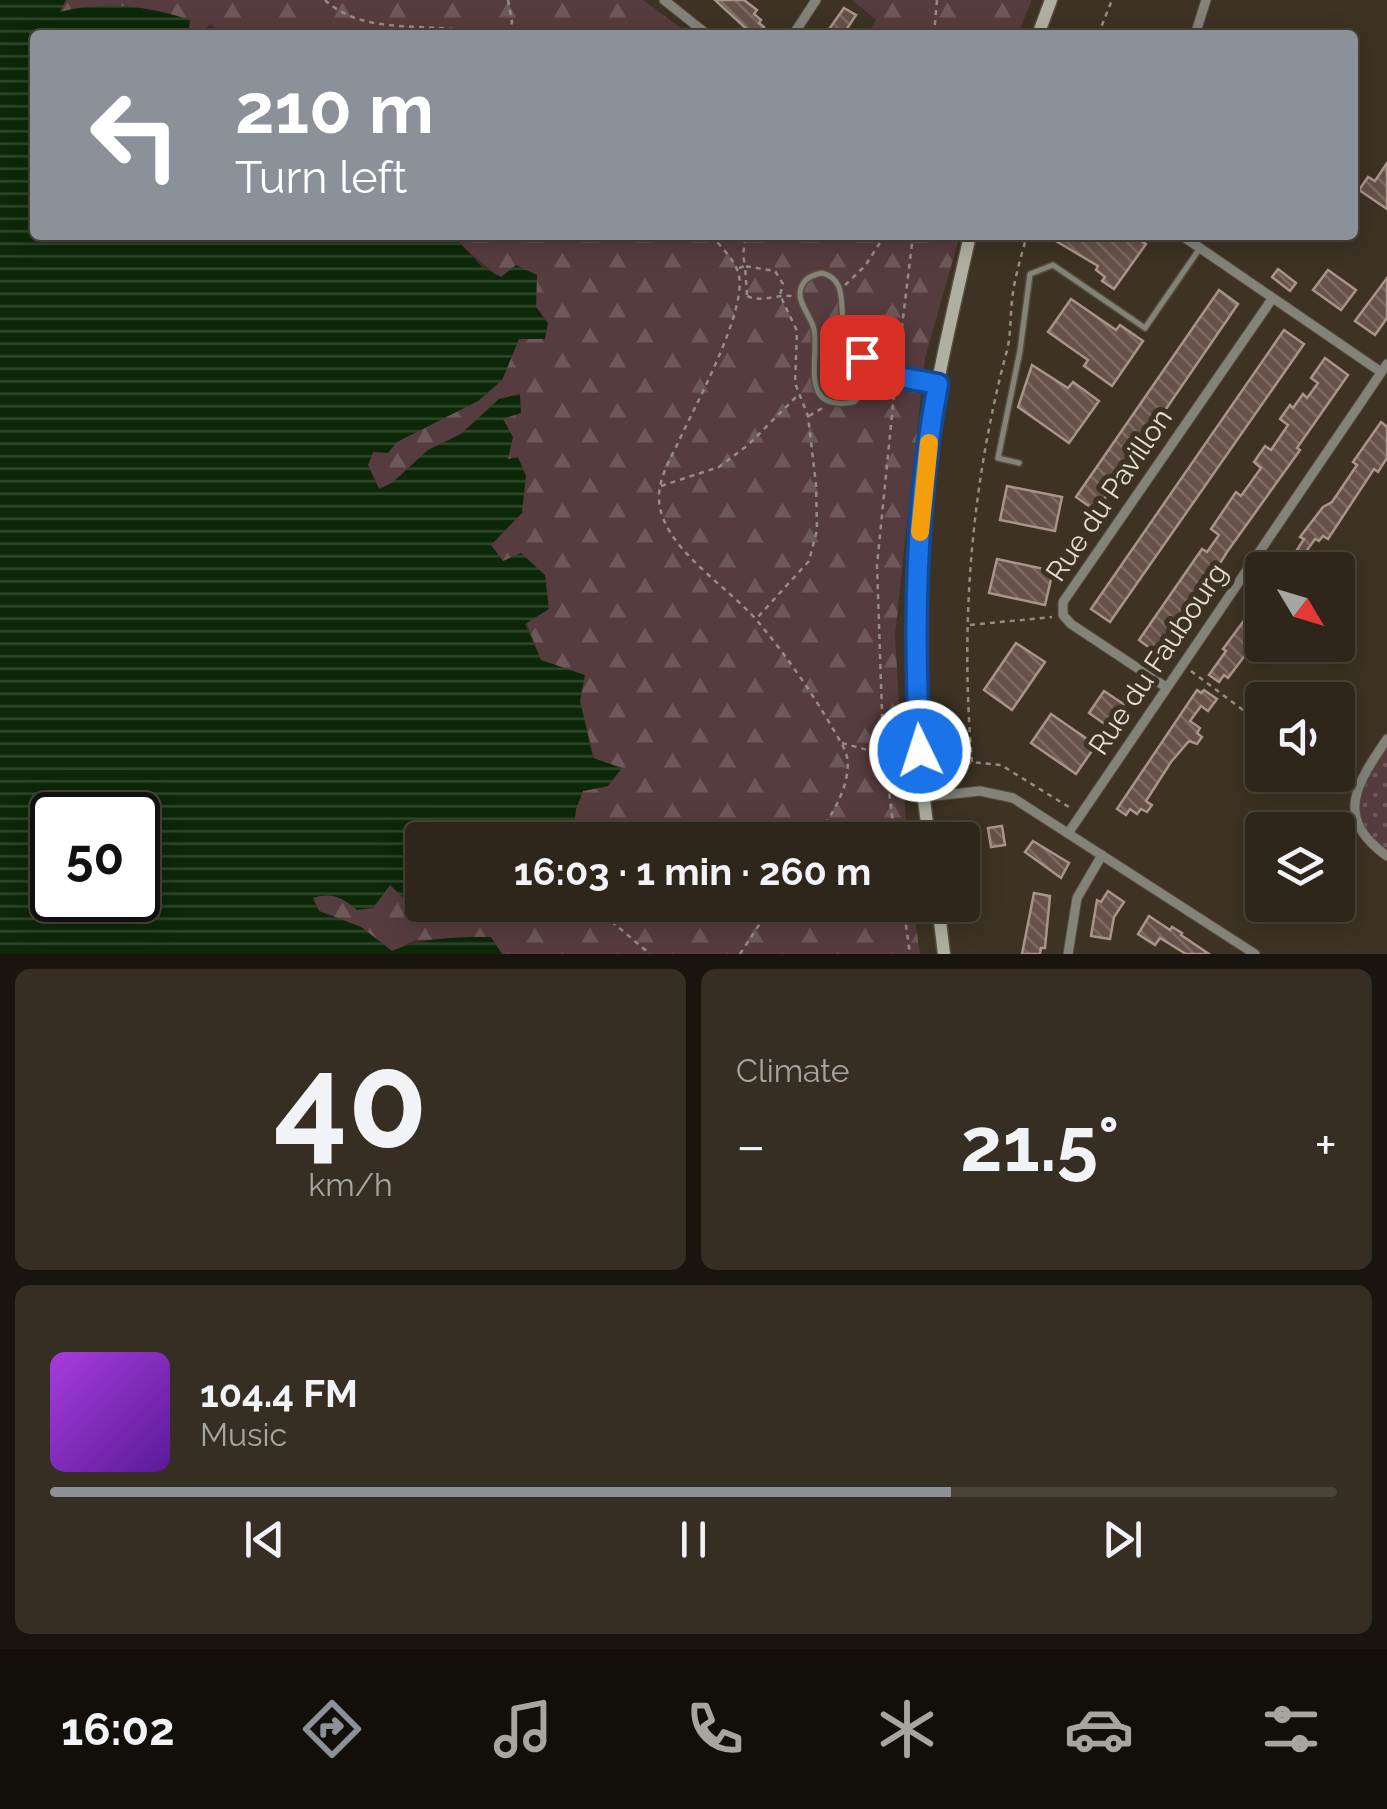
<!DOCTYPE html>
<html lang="en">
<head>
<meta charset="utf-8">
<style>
  :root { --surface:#2e261a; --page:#362e23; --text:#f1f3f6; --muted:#a7a5a2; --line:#494339; --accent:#8c9099 }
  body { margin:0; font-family:Raleway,sans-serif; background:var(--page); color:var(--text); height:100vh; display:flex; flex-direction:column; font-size:38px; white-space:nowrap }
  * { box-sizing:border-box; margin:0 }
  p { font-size:32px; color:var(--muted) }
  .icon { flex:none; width:55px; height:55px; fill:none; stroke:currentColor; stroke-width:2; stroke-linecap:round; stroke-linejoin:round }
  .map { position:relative; height:954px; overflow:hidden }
  .sheet { display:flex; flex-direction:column; gap:15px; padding:15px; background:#19150e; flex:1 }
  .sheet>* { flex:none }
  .top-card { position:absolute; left:30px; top:30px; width:1328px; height:210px; border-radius:10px; box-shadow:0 5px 25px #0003,0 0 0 2px var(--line); background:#8c9099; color:#fff; overflow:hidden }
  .needle { width:65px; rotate:128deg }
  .controls { position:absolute; left:1245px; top:552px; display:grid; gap:20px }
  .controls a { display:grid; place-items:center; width:110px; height:110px; border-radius:10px; background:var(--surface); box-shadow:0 5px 25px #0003,0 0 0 2px var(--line); font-size:50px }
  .speed { position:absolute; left:30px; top:792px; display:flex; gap:20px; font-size:50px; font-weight:700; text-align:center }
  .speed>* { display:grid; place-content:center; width:130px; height:130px; border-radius:50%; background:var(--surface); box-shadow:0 5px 25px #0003,0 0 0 2px var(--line); line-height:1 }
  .speed .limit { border:5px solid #111; border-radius:15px; background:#fff; color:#111 }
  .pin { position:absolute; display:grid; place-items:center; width:85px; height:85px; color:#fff; margin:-42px; border-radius:20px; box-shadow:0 5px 15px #0006 }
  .me { position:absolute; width:110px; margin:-55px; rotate:356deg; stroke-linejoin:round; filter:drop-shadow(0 0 8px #0008) }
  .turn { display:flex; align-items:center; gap:35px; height:210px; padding:0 40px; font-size:45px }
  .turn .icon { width:130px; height:130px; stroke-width:2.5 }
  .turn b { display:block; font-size:70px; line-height:85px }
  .big { font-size:75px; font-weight:700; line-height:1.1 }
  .sheet .tile { flex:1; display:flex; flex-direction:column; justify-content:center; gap:15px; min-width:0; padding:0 35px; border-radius:15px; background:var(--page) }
  .sheet .dial { align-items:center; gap:0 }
  .dial b { font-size:130px; line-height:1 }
  .song { display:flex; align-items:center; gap:30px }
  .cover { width:120px; height:120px; border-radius:15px; background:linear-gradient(135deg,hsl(280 70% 55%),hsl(270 70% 35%)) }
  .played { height:10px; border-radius:5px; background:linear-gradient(90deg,var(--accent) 70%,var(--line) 70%) }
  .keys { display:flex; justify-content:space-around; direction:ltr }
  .heat { display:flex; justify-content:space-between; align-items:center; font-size:55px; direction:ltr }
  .sheet .tiles { flex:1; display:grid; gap:15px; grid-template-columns:1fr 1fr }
  .tile:last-child { grid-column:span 2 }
  .trip { position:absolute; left:405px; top:822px; width:575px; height:100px; border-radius:10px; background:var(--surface); box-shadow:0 5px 25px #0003,0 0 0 2px var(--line); font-weight:700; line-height:100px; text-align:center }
  .menu { display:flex; height:160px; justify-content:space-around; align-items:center; background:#120f0a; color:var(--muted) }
  .menu .icon { width:70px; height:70px }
  .menu .selected { color:var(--accent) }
  .menu b { font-size:45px; color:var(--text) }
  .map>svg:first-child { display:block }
  .grass { fill:url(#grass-dots) }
  .forest { fill:url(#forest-firs) }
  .water { fill:url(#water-rules); fill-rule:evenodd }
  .building { fill:url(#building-back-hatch); stroke:#a9938a; stroke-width:2.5 }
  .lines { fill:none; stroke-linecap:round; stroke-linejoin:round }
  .lane-casing { stroke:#584e3f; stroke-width:8 }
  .street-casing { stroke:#584e3f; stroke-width:11 }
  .secondary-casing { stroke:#584e3f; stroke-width:15 }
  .path { stroke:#968d81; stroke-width:2.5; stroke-dasharray:5 5; stroke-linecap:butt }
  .lane { stroke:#83837a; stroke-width:5 }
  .street { stroke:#83837a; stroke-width:9 }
  .secondary { stroke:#afb0a1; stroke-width:12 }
  .route-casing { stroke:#114b97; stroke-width:25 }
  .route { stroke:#1a73e8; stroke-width:18 }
  .slow { stroke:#f59e0b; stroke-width:18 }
  .labels { text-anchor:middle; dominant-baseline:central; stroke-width:10; stroke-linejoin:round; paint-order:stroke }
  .street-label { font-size:28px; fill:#e6dfd5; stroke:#3d3223 }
</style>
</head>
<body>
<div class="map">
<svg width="1387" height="954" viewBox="0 0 1387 954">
  <defs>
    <pattern id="grass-dots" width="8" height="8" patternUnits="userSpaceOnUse" patternTransform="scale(2.5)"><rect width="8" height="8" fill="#573c3f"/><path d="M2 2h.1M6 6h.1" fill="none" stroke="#6f585a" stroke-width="1.8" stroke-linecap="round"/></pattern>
    <pattern id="forest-firs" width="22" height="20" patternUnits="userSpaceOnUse" patternTransform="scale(2.5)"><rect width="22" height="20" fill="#573c3f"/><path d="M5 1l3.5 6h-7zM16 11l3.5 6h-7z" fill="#6f585a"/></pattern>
    <pattern id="water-rules" width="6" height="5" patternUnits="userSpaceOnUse" patternTransform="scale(2.5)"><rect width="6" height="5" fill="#0c2808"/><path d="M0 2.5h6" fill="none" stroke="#2f472b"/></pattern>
    <pattern id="building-back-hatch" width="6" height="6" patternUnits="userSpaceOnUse" patternTransform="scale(2.5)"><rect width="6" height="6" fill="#66524a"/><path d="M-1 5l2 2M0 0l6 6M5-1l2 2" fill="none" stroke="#7c6a63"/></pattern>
  </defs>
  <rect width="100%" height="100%" fill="#3d3223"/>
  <polygon class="grass" points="1387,739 1387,856 1357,826 1356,792"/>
  <g class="forest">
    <polygon points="66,0 643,0 690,35 225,35 211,24 197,35 188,35 190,20 59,12"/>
    <polygon points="852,0 1032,0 1017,35 867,35 876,20"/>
    <path d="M443,235H960L925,358L895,635L907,840H572L576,809L583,791L608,786L594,758L580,701L541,660L503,562L490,544L508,460L499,399L461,434L428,450L392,483L379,489L368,465L373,452L478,401L502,380L519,339L548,323C522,289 485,270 457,240L444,243Z"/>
    <polygon points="390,884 407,901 422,900 422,905 913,905 920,954 502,954 491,938 416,940 392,951 361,927 319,911 312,897 327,894 344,898"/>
  </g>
  <path class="water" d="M0,0H66L60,12C104,0 148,6 190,20L188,35H35V235H443L444,242L457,240L482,267L501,277L516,265L537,275L536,307L548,323L545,339H519L502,380L478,401L397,442L388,453L373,452L368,465L379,489L392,483L428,450L461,434L499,399L520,394L521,413L503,419L513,437L508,459L518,457L526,476L522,513L491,545L503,561L521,553L545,575L549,609L525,624L541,660L585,675L580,701L593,758L622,768L608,786L583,791L576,809L572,840H422V850L417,852L418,861L422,865V900L407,901L390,885L373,908L357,910C342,897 331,892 313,898L319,911L361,927L392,951C425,937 455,937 491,937L502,954H0ZM52,815H138V900H52Z"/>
  <g class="building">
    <polygon points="715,0 744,0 757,10 754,14 761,20 759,23 764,27 758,35 753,35"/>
    <polygon points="844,8 856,15 843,35 825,35"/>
    <polygon points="1387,163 1387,209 1359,190 1368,177 1375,181"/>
    <polygon points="1060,235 1125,235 1130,239 1133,235 1146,244 1114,289 1102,281 1105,277 1096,270 1098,266 1056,241"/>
    <polygon points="1278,269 1296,283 1290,291 1272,277"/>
    <polygon points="1328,270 1356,290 1341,310 1313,290"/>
    <polygon points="1387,278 1387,318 1375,335 1355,321"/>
    <polygon points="1219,290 1238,304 1096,511 1076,497"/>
    <polygon points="1071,299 1116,330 1120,325 1143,341 1112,386 1084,366 1088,360 1048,332"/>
    <polygon points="1284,330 1304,344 1110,622 1091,609"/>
    <polygon points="1325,358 1348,375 1297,448 1300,450 1227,552 1209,581 1211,583 1205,590 1202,588 1183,614 1186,616 1183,624 1158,654 1139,640 1202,549 1207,552 1219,535 1211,529 1236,492 1241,496 1261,468 1254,462 1265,446 1271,450 1288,425 1280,419 1290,405 1293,408 1303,394 1307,398 1318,383 1311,378"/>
    <polygon points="1032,365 1068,388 1073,382 1099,401 1069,443 1018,407"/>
    <polygon points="1381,422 1387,427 1387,458 1378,472 1374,469 1328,539 1323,536 1319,541 1315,539 1305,553 1312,558 1306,570 1284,570 1304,539 1300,537 1323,507 1332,502 1357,465 1353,462"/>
    <polygon points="1007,486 1062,497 1055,531 1000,520"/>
    <polygon points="997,559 1053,571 1045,605 989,593"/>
    <polygon points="1254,607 1262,613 1262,622 1251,639 1255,642 1228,678 1224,675 1219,682 1209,675 1226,651 1223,649"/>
    <polygon points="1016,643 1045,662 1012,710 984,690"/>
    <polygon points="1197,690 1201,693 1204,690 1217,699 1208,711 1201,706 1190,721 1200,728 1197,733 1202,737 1197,744 1189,741 1171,762 1146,801 1152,805 1147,812 1141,809 1137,814 1130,809 1126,815 1117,809"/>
    <polygon points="1104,691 1125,705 1109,727 1089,713"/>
    <polygon points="1051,714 1096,745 1076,774 1031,743"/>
    <polygon points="1338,728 1352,737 1343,752 1338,749"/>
    <polygon points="1002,826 1005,845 991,847 988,828"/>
    <polygon points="1033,841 1069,863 1061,878 1025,852"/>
    <polygon points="1108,891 1124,902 1114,917 1110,939 1091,936 1097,900 1101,902"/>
    <polygon points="1034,893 1050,896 1045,948 1041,948 1040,954 1022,954"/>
    <polygon points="1149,916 1170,930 1172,927 1182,933 1181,935 1209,954 1186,954 1160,938 1155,945 1138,934"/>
  </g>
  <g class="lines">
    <defs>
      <g id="lane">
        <path d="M822,273C849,280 838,308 845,328C851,350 870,364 888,375L873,382L854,402C797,413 820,358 814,329C811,317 799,304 800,293C801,280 811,275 822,273Z"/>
        <polyline points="888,375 935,384"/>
        <polyline points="1019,463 998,458 1020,351 1030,274 1053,265 1145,328 1200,248"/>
      </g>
      <g id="street">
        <polyline points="664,0 708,35"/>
        <polyline points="793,35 816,0"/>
        <polyline points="1195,35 1206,0"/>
        <polyline points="1181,235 1381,372"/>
        <polyline points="1166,687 1071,624 1063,615 1063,602 1272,299"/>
        <path d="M1387,739C1357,783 1333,818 1387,856"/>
        <polyline points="925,797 980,791 1013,798 1255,954"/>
        <polyline points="1069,832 1387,364"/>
        <polyline points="1068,954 1077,898 1102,855"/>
      </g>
      <g id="secondary">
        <polyline points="1038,35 1051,0"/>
        <path d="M929,840C910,700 909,554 932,414C942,354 957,295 970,235"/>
        <polyline points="938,905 944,954"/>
      </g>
    </defs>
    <use href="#lane" class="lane-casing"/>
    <use href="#street" class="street-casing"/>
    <use href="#secondary" class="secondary-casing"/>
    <g class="path">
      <path d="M325,0C367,39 434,19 483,35"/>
      <polyline points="508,0 512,22 509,35"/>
      <polyline points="934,35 937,0"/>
      <polyline points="1098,35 1112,0"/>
      <path d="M711,235C720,246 734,259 738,272C750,307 694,407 678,443C669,461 658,480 659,500C662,549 730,587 759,623C791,661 821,706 845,750C856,779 831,816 815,840"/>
      <polyline points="739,268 745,266 743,255 746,235"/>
      <polyline points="845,285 865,266 885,235"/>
      <polyline points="747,295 745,266 775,271 783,284 780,295 797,331 795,383 808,416 816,485 817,530 809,561 757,618"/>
      <path d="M747,296C763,303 775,294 792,296"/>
      <polyline points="897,368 913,235"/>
      <polyline points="895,385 877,565 883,743 895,840"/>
      <polyline points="809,416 824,407"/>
      <polyline points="661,486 719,467 748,445 797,396"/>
      <polyline points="970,625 1052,617"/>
      <polyline points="1191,671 1259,722 1262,728"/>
      <polyline points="842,743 882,754"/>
      <polyline points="886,761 893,770 911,778"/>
      <path d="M972,762C960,625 971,487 1006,354C1011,338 1010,319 1012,301C1014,279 1021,257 1027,235"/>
      <polyline points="1312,775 1347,790"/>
      <polyline points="939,777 972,762 1001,765 1072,809"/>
      <polyline points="903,905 910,954"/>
      <polyline points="604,915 650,954"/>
      <polyline points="740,954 772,905"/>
    </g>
    <use href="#lane" class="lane"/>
    <use href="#street" class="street"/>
    <use href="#secondary" class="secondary"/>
  </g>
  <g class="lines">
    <defs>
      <path id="route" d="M862,357L888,375L938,384C915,505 913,628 920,751"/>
    </defs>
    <use href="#route" class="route-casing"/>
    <use href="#route" class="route"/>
    <polyline class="slow" points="920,532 929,443"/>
  </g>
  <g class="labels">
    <g class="street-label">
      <text transform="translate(1109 495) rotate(-56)">Rue du Pavillon</text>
      <text transform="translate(1158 659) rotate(-56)">Rue du Faubourg</text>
    </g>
  </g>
</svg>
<div class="controls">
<a><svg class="needle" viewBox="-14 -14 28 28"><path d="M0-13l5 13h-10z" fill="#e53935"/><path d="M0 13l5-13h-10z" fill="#a7a5a2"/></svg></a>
<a><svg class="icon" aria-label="sound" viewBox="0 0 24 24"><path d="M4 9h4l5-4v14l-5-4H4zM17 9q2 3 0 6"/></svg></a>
<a><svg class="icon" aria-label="layers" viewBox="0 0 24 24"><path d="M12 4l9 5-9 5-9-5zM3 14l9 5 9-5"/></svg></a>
</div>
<div class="speed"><div class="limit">50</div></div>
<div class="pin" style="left:862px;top:357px;background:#d93025"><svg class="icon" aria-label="arrive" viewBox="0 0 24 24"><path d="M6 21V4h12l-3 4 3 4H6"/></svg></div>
<svg class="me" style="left:920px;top:751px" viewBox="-20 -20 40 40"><circle r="17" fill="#1a73e8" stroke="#fff" stroke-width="3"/><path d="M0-11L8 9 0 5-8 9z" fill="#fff"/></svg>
<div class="trip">16:03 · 1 min · 260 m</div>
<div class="top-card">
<div class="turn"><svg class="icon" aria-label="left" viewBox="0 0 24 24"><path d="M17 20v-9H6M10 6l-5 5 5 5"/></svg><div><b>210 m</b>Turn left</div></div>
</div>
</div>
<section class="sheet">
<div class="tiles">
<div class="tile dial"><b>40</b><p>km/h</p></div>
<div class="tile"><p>Climate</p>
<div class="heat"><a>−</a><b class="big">21.5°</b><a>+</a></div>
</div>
<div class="tile">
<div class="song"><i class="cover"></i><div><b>104.4 FM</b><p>Music</p></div></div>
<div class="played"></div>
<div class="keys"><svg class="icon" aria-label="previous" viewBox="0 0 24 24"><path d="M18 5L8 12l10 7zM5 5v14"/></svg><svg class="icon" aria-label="pause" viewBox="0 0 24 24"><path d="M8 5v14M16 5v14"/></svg><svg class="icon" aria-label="next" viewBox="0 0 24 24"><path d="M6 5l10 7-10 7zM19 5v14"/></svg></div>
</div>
</div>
</section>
<nav class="menu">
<b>16:02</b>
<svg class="icon selected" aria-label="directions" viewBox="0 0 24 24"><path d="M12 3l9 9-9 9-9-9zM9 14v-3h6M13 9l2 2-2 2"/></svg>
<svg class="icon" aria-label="music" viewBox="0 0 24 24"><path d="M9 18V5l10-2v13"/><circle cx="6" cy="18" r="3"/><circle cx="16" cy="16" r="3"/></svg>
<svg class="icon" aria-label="phone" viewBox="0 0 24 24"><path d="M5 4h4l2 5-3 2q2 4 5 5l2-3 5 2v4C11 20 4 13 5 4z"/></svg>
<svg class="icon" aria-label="climate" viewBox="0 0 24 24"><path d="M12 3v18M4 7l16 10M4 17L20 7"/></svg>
<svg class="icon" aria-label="car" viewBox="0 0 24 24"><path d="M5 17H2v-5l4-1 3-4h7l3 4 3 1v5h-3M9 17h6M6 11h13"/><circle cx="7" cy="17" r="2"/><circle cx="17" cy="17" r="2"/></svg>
<svg class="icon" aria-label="filters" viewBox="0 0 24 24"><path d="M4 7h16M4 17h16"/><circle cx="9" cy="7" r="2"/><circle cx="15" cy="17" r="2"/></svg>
</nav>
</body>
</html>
